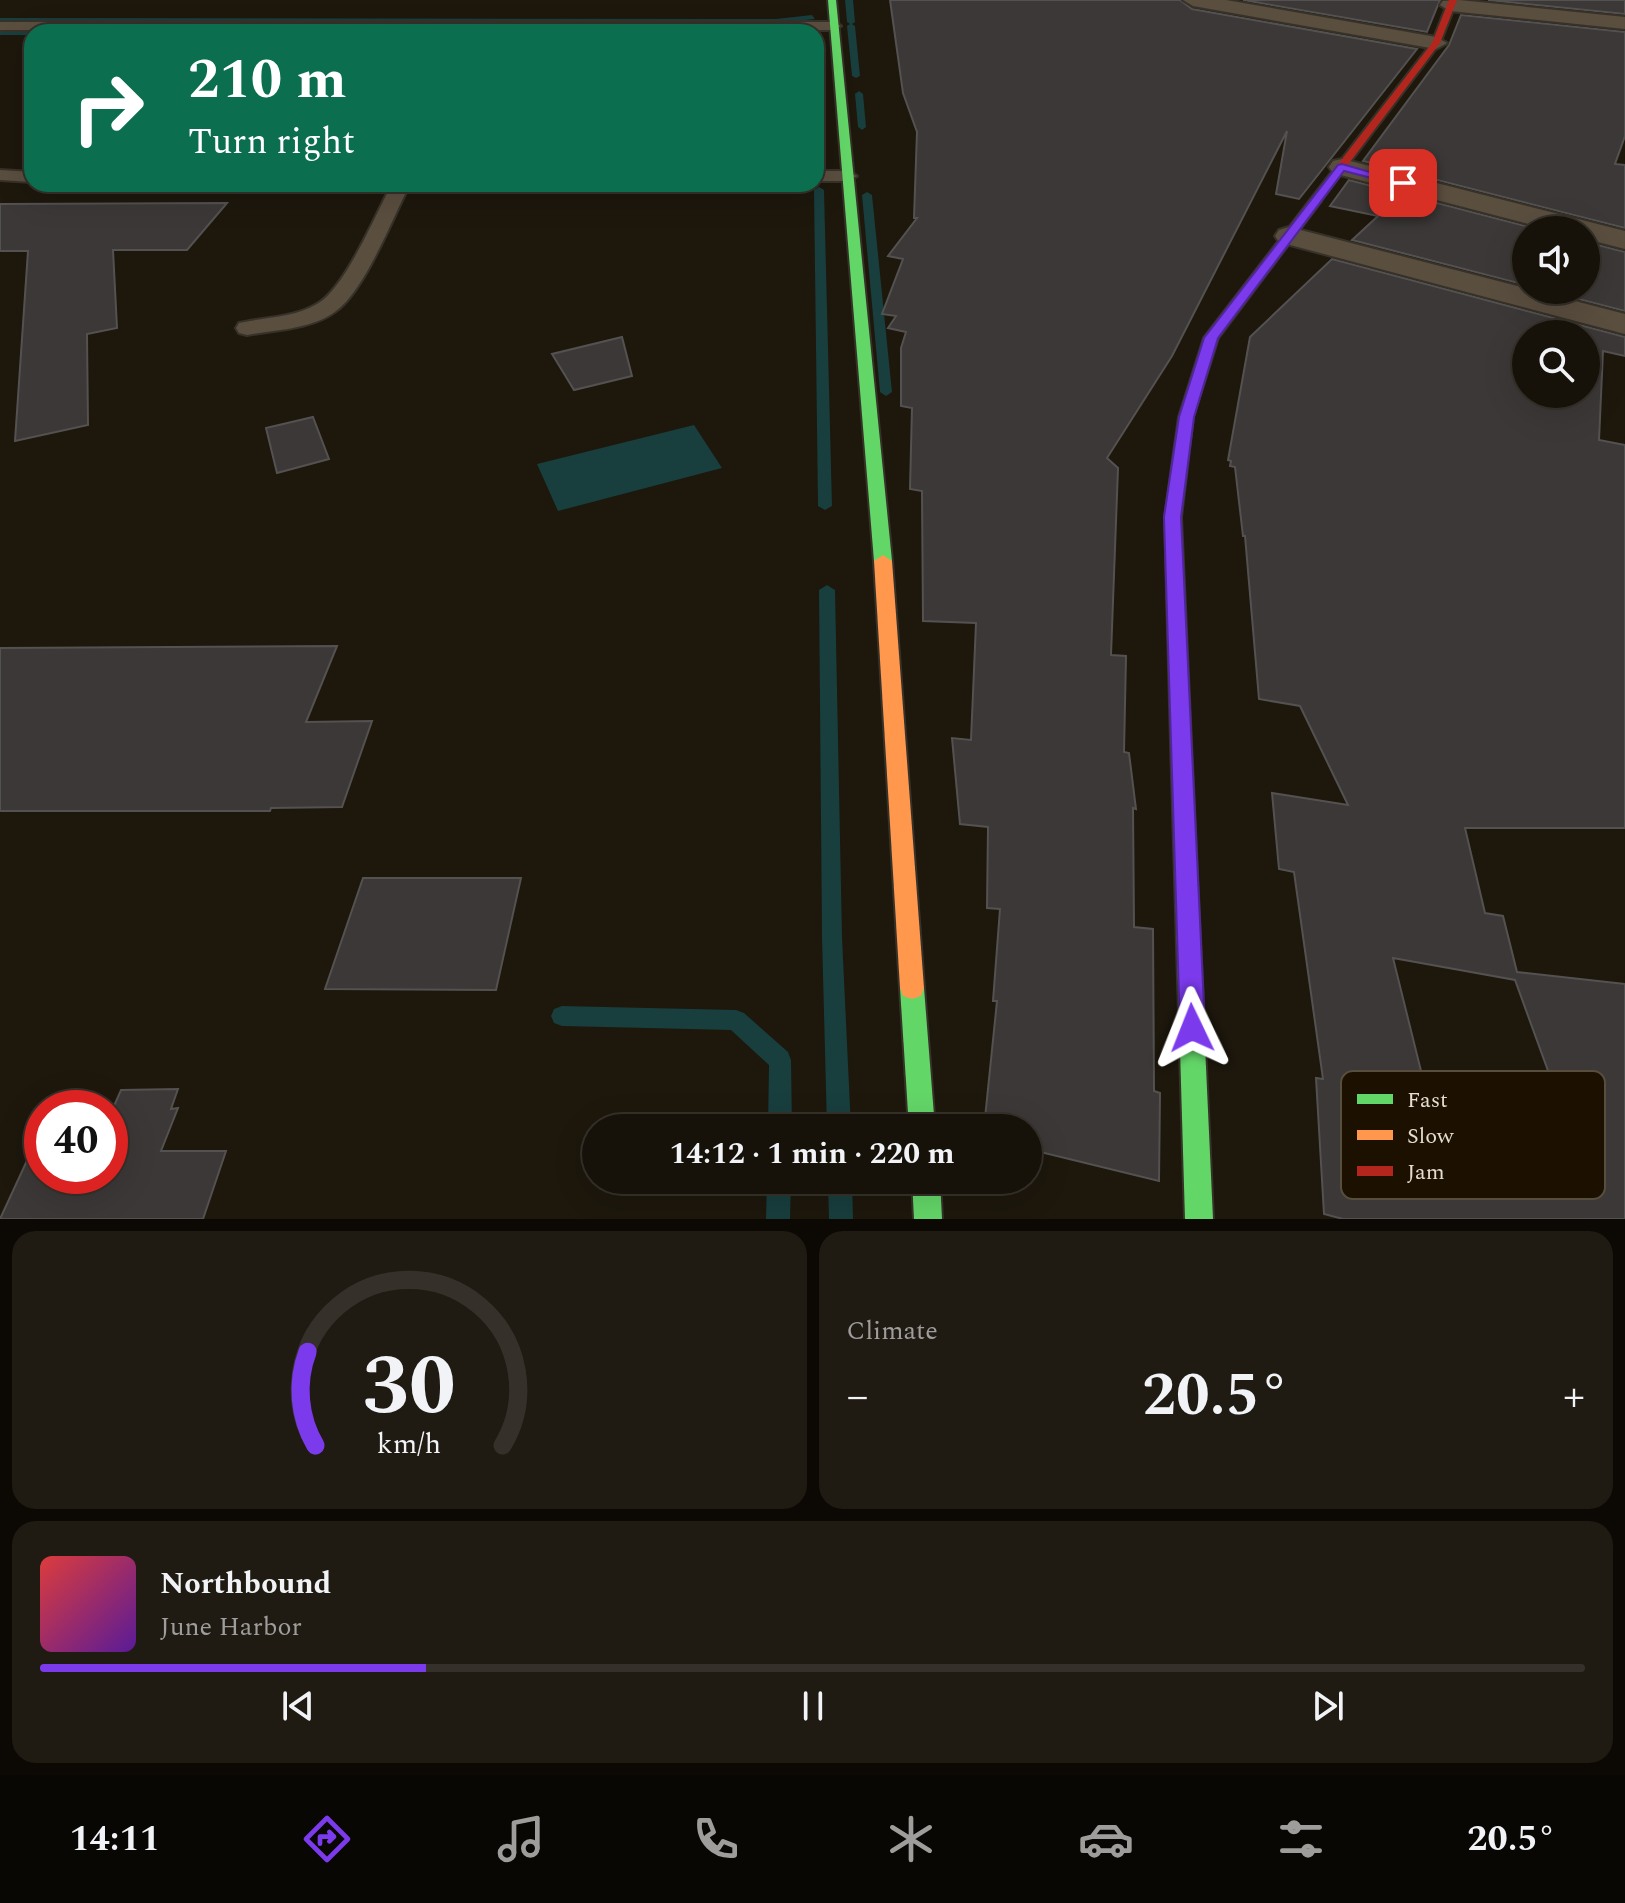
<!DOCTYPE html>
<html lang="en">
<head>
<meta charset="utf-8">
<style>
  :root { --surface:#161109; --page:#1f1a12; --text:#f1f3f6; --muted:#9e9d9c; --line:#35312a; --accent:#7c3aed }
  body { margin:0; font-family:Spectral,serif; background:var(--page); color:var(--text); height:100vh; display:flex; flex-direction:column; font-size:30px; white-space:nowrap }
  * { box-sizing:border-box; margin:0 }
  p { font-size:26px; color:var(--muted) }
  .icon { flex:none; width:44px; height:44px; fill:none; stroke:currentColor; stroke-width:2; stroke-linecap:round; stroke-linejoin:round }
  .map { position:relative; height:1219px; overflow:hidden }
  .drawer { display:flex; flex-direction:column; gap:12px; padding:12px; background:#0c0905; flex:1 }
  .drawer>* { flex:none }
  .top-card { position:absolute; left:24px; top:24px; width:800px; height:168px; border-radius:24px; box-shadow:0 8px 32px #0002,0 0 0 2px var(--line); background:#0b6e4f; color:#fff; overflow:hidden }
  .tools { position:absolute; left:1512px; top:216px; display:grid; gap:16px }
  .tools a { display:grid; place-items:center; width:88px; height:88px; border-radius:50%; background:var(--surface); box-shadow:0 8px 32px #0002,0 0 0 2px var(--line); font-size:40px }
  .speed { position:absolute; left:24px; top:1090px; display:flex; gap:16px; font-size:40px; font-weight:700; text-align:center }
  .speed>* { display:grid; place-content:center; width:104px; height:104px; border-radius:50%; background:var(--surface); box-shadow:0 8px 32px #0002,0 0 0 2px var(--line); line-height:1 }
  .speed .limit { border:12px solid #d22; background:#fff; color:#111 }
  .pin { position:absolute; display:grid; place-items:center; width:68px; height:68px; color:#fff; margin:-34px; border-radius:16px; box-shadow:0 4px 12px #0006 }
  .me { position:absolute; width:88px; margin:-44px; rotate:358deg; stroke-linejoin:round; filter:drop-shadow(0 0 6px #0008) }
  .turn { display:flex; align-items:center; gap:28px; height:168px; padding:0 32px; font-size:36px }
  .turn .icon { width:104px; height:104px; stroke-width:2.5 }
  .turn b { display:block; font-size:56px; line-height:68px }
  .big { font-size:60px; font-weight:700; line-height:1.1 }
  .drawer .tile { flex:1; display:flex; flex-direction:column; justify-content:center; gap:12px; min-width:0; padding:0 28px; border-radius:24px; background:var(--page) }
  .drawer .dial { align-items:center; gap:0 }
  .dial svg { height:208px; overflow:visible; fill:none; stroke:var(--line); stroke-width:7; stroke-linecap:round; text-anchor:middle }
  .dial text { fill:var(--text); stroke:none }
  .song { display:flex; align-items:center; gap:24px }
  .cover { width:96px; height:96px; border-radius:12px; background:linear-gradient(135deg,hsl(0 70% 55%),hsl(270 70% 35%)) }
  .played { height:8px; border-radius:4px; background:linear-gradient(90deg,var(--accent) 25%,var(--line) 25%) }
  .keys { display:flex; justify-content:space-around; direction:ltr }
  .heat { display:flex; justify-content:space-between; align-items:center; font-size:44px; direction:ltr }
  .drawer .tiles { flex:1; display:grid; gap:12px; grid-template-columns:1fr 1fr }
  .tile:last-child { grid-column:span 2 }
  .trip { position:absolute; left:582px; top:1114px; width:460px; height:80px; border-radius:40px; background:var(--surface); box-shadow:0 8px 32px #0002,0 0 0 2px var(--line); font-weight:700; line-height:80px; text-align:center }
  .dock { display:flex; height:128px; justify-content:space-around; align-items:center; background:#090704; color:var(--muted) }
  .dock .icon { width:56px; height:56px }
  .dock .on { color:var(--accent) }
  .dock b { font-size:36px; color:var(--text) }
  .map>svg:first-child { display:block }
  .water { fill:#183e3d }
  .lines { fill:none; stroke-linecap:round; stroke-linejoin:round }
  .stream { fill:#183e3d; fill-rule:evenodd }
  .building { fill:#3b3837; stroke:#545151; stroke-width:2; fill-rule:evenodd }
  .lane-casing { stroke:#373229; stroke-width:4 }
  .street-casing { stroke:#373229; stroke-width:4 }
  .fast-casing { stroke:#373229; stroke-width:4 }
  .slow-casing { stroke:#373229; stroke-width:4 }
  .jam-casing { stroke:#373229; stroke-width:4 }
  .lane { fill:#5a4e3f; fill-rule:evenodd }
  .street { fill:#5a4e3f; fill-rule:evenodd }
  .fast { fill:#63d668; fill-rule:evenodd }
  .slow { fill:#ff974d; fill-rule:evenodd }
  .jam { fill:#b3261e; fill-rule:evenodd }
  .route { fill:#7c3aed; stroke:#51269a; stroke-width:2 }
  .key { fill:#1c1000; stroke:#584e3e; stroke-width:2 }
  .key-label { font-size:22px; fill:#e5ddd0 }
</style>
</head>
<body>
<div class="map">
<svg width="1625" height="1219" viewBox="0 0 1625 1219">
  <rect width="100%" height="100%" fill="#1d170c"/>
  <polygon class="water" points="694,425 722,468 558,511 537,464"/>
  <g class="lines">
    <g class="stream">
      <polygon points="845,0 853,0 855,22 852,24 855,26 860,76 856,78 852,76 847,26 850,24 847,22"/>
      <polygon points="812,15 815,19 776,23 0,22 0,18 776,19"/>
      <polygon points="0,31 32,31 35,32 32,32 32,35 0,35"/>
      <polygon points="816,36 820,38 823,157 818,160"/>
      <polygon points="859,91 863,94 866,127 862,130 858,127 855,94"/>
      <polygon points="625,184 620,187 465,190 460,187 468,184"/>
      <polygon points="794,184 810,184 811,186 806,189"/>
      <polygon points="819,187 824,190 832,506 825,510 818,506 814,190"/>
      <polygon points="867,192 872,195 892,392 886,396 880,392 862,195"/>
      <polygon points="827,585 835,590 842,937 851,1128 827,1128 822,937 819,590"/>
      <polygon points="562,1006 736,1010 744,1013 788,1052 791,1060 792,1128 768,1128 769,1065 731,1030 562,1026 554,1023 551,1016 554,1009"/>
      <polygon points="767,1180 791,1180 790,1219 766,1219"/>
      <polygon points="828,1180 852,1180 853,1219 829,1219"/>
    </g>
  </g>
  <g class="building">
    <polygon points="890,0 1180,0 1192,9 1417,49 1299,199 1276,194 1287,131 1172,356 1107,458 1118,468 1111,655 1126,656 1124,752 1129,753 1136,809 1133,808 1134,927 1153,929 1154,1091 1160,1093 1159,1181 1028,1149 1028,1128 984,1128 997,1001 993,1001 1000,909 987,908 988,827 960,824 952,738 971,740 976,623 923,621 922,491 910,489 912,408 901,406 901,348 906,332 888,328 896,316 882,314 903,259 888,256 917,218 914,218 917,132 903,93"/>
    <polygon points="1243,0 1440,0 1427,32"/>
    <polygon points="1488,0 1625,0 1625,14"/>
    <polygon points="1461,15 1625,32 1625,136 1615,164 1625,165 1625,228 1363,161 1449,45"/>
    <polygon points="1349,180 1540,230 1526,230 1526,285 1352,240 1378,216 1330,206"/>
    <polygon points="227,203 187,250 113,250 117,328 87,334 88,425 15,441 28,251 0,251 0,204"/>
    <polygon points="1586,242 1625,252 1625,311 1544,290 1586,290"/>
    <path d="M1332,259L1625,337V356L1603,351L1599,440L1625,445V828H1465L1485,913L1503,916L1517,972L1625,984V1219H1343L1324,1214L1316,1078L1323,1079L1294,872L1279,869L1272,793L1348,805L1300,706L1259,699L1245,536H1243L1235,467L1230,466L1231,461L1228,460L1250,337ZM1526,334H1586V394H1526ZM1393,958L1515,980L1563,1112L1424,1083Z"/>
    <polygon points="622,337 632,376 574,390 552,354"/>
    <polygon points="313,417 329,459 277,473 266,428"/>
    <polygon points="337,646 306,722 372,721 342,807 271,808 270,811 0,811 0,648"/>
    <polygon points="363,878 521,878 496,990 325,989"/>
    <polygon points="178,1089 171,1109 178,1108 161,1151 226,1151 203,1219 0,1219 30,1154 42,1154 42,1176 110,1176 110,1115 121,1090"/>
  </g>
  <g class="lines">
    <defs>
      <g id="lane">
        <polygon points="0,22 834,22 841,26 834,30 0,30"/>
        <polygon points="0,170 32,172 32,182 0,180"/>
        <polygon points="816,171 848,171 857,176 848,181 816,181"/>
        <path d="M392,184H410C393,217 365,290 336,311C313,329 275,330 247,335L239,333L236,328L239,323C265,317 294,318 317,304C345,289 376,213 392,184Z"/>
      </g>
      <g id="street">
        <polygon points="1183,0 1226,0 1436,37 1447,43 1436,49 1193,6"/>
        <polygon points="1459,0 1625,17 1625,29 1450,11 1440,5 1443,1"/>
        <polygon points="1342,159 1625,231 1625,249 1586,239 1586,230 1552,230 1333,173 1329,167 1333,161"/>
        <polygon points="1289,227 1625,314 1625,334 1279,242 1275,236 1279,230"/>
      </g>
      <g id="fast">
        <polygon points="828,0 836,0 892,561 883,567 874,561"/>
        <polygon points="1181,735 1188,738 1191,743 1213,1219 1185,1219 1171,743 1174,738"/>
        <polygon points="912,977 921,980 924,988 935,1128 909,1128 900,988 903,980"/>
        <polygon points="912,1180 940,1180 942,1219 914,1219"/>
      </g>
      <g id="slow">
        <polygon points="1311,199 1321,201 1218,338 1193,417 1181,517 1191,743 1188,748 1181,751 1174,748 1171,743 1165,517 1179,417 1204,338"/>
        <polygon points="883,555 892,561 924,988 921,996 912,999 903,996 900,988 874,561"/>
      </g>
      <polygon id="jam" points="1449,0 1457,0 1440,43 1319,203 1311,203 1311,199 1432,43"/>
    </defs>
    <use href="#lane" class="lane-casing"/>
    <use href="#street" class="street-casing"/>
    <use href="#fast" class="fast-casing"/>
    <use href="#slow" class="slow-casing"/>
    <use href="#jam" class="jam-casing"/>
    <use href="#lane" class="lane"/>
    <use href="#street" class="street"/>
    <use href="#fast" class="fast"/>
    <use href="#slow" class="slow"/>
    <use href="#jam" class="jam"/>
  </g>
  <polygon class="route" points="1342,164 1408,183 1403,186 1344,171 1218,338 1194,417 1181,517 1205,1028 1201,1036 1192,1039 1183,1036 1180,1028 1164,517 1179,417 1204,338 1338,165"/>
  <rect x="1341" y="1071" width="264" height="128" rx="12" class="key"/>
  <rect x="1357" y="1094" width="36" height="10" fill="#63d668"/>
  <rect x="1357" y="1130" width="36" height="10" fill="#ff974d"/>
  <rect x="1357" y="1166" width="36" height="10" fill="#b3261e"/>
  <g class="key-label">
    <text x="1407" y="1107">Fast</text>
    <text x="1407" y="1143">Slow</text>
    <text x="1407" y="1179">Jam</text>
  </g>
</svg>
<div class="tools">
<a><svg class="icon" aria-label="sound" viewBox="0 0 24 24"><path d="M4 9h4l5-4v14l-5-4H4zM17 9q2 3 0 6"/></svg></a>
<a><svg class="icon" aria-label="search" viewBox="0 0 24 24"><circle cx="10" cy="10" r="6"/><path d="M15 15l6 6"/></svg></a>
</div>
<div class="speed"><div class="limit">40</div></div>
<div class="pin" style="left:1403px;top:183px;background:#d93025"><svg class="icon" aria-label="arrive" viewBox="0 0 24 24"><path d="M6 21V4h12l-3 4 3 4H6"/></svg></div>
<svg class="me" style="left:1192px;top:1028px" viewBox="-20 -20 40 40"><path d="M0-17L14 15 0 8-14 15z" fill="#7c3aed" stroke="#fff" stroke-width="4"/></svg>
<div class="trip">14:12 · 1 min · 220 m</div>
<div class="top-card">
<div class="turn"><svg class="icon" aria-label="right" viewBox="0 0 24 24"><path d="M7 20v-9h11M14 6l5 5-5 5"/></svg><div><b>210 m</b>Turn right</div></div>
</div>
</div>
<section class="drawer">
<div class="tiles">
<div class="tile dial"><svg viewBox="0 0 100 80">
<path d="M14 69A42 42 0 1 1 86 69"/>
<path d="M14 69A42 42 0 0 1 11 33" stroke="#7c3aed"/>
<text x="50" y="56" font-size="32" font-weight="700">30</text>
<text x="50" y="72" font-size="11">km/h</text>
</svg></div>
<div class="tile"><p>Climate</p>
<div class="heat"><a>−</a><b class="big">20.5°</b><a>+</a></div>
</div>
<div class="tile">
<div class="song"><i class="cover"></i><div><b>Northbound</b><p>June Harbor</p></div></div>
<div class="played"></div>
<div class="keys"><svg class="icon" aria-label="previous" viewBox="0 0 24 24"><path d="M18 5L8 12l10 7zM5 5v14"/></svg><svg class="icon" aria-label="pause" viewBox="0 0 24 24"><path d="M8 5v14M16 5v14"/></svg><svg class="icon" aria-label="next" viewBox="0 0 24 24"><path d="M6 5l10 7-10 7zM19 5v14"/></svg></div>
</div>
</div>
</section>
<nav class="dock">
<b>14:11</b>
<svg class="icon on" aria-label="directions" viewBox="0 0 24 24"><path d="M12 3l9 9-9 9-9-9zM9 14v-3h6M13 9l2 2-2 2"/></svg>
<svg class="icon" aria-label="music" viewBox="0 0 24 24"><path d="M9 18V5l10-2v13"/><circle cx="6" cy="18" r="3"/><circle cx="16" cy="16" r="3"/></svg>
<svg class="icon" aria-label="phone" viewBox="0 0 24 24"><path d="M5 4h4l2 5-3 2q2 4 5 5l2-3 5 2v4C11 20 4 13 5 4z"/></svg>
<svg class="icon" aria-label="climate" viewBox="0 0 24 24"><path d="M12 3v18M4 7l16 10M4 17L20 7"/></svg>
<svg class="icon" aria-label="car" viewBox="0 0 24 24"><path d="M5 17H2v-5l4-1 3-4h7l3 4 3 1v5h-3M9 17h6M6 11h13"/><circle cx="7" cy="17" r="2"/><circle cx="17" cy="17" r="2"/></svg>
<svg class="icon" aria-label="filters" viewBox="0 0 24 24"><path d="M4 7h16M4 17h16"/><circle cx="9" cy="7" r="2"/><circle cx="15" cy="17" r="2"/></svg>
<b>20.5°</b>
</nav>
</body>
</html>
